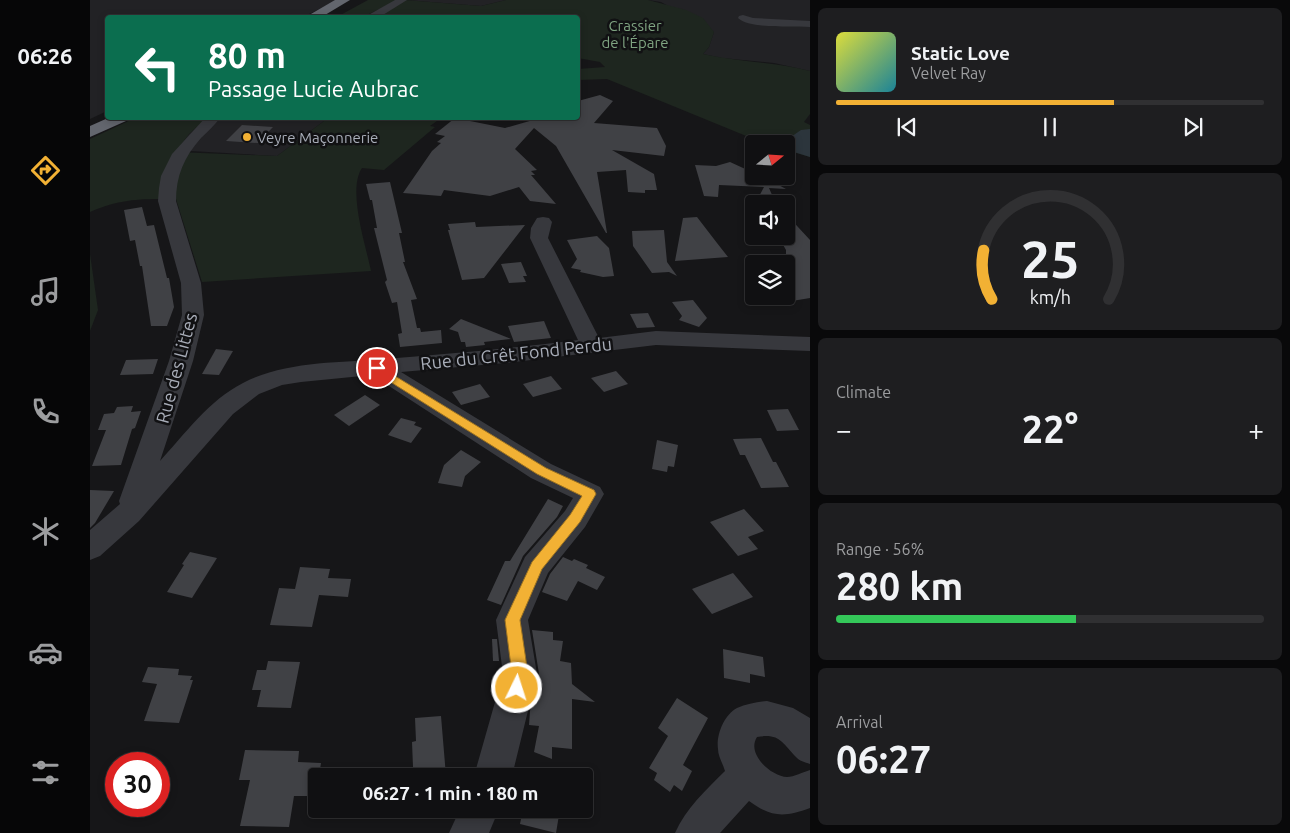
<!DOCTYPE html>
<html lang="en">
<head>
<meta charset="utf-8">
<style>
  :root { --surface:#101012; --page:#1e1e20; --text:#f1f3f6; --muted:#9c9d9f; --line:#303032; --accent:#f2b134 }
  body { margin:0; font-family:Ubuntu,sans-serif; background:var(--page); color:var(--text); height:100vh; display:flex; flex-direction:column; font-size:19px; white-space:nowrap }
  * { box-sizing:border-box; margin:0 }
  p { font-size:16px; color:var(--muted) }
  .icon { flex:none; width:28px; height:28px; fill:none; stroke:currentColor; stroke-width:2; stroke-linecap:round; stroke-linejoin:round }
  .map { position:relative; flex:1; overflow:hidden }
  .details { display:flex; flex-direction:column; gap:8px; padding:8px; background:#09090a; width:480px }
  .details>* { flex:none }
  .banner { position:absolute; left:15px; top:15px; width:475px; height:105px; border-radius:5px; box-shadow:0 2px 8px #0003,0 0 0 1px var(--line); background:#0b6e4f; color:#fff; overflow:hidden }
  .needle { width:32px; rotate:72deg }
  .buttons { position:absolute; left:655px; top:135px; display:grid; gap:10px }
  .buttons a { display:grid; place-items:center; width:50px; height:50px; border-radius:5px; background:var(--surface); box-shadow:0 2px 8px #0003,0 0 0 1px var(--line); font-size:25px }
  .speed { position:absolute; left:15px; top:752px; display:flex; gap:10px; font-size:25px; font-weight:700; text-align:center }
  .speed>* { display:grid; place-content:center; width:65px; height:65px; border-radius:50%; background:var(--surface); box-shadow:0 2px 8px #0003,0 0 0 1px var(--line); line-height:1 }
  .speed .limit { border:8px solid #d22; background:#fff; color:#111 }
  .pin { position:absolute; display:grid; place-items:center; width:42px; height:42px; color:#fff; margin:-21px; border:2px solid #fff; border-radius:50%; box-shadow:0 1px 5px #0007 }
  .me { position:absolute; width:55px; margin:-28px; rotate:4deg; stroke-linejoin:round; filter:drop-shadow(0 0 4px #0008) }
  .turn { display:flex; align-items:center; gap:18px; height:105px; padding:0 20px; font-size:22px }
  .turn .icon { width:65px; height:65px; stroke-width:2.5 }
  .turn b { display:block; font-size:35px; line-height:42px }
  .big { font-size:38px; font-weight:700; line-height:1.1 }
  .details .widget { flex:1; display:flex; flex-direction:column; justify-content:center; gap:8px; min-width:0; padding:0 18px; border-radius:8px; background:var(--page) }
  .details .dial { align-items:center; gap:0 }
  .dial svg { height:130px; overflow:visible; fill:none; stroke:var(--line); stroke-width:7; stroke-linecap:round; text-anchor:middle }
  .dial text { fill:var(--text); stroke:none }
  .song { display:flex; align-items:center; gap:15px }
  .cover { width:60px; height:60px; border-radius:8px; background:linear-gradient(135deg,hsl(60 70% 55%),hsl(190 70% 35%)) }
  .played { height:5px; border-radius:2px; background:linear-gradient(90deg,var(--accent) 65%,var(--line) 65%) }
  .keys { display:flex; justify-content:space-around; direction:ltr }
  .heat { display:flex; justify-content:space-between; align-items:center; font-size:28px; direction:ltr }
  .charge { height:8px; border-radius:4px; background:linear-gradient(90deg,#34c759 56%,var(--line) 0) }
  .trip { position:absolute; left:218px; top:768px; width:285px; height:50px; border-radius:5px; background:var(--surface); box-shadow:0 2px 8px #0003,0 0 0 1px var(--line); font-weight:700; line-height:50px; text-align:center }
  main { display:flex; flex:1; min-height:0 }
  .menu { display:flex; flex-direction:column; width:90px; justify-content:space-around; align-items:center; background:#060607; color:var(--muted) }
  .menu .icon { width:35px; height:35px }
  .menu .on { color:var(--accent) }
  .menu b { font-size:22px; color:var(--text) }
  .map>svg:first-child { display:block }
  .built { fill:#222225 }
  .green { fill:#1e261f }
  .water { fill:#2c353c }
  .building { fill:#404145 }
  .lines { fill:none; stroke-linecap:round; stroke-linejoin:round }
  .minor { fill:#37383d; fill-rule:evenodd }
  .highway { fill:#63666e; fill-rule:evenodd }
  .route { fill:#f2b134; stroke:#9d7322 }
  .poi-dot { fill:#f2b134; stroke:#111113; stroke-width:2 }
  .labels { text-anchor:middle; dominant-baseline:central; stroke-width:5; stroke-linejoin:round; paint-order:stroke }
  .far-park-label { font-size:15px; fill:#7fa381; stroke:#111113 }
  .far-poi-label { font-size:15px; fill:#a8adb8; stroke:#111113; text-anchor:start }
  .street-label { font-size:18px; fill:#a8adb8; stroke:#111113 }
</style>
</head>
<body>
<main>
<nav class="menu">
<b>06:26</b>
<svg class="icon on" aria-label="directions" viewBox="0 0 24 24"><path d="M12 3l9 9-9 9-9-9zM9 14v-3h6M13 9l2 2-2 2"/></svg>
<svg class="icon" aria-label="music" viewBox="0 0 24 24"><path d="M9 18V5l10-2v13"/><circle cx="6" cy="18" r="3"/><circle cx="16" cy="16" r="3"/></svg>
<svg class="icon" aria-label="phone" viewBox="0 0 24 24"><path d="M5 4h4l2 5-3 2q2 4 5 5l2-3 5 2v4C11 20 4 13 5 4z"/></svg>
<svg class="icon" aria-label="climate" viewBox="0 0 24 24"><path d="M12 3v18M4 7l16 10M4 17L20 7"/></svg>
<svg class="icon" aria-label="car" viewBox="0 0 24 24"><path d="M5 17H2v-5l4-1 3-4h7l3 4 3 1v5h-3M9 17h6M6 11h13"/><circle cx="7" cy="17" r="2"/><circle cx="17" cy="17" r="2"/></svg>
<svg class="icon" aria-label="filters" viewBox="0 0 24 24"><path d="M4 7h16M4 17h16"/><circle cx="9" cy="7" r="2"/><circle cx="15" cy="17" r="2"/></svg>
</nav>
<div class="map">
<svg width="720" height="833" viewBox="0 0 720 833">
  <rect width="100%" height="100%" fill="#161618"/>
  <g class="built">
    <polygon points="0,0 248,0 213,17 18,18 17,111 0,119"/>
    <polygon points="315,0 416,0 391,6"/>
    <polygon points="558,0 720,0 720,71 684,63 632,58 613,54 619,47 624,32 571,2"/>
    <polygon points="117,118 238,118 187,156 101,151 85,152 99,134"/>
  </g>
  <g class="green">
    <polygon points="278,0 308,0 273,17 245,18"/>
    <path d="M315,0L391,6L416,0H558L596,10L613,18L624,32L619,47L613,54C649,62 685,62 720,71V114L714,122L720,125V157L696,150V144H676L517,79L488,80V69L515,67L510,62L488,58V18H282Z"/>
    <path d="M45,118H117L99,134L86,152L187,156L238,118H259L288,121L295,118H351L340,126L345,127L294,170L272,168C257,190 276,246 281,271L112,282L86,199C52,199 32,198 0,212V139Z"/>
    <polygon points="0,254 8,310 0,331"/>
  </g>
  <polygon class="water" points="720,129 720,157 704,152 694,144 695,141 711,130"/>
  <g class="building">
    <polygon points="510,95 523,101 504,123 567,128 576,146 574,156 522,150 564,174 567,190 555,190 555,193 538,192 536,170 507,172 517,233 516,233 466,146 444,128 425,149 447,170 441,171 445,175 441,175 466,204 440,201 429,187 400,196 354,190 351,196 313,193 342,151 351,143 347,142 355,136 345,134 365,118 415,128 450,118 488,118 488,101"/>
    <polygon points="152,125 183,127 168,143 136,141"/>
    <polygon points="640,162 664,173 664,176 672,176 696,189 679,188 686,204 665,204 674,187 629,185 628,197 614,196 605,165 626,166"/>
    <polygon points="300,182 312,233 309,233 315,262 313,262 327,299 321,300 327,328 330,328 331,332 351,330 352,343 310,347 308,334 312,333 307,302 302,303 295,282 297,280 284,228 287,228 282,200 280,200 276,184"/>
    <polygon points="52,207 57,226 64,225 77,278 79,278 84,307 77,326 61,326 52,266 50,266 45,240 40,241 34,210"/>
    <polygon points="696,214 720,240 720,298 696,302 696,250 688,236 696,236"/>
    <polygon points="607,217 627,243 638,257 585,261 593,218"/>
    <polygon points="385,222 386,227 435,225 394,278 372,280 358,230 360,230 358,224"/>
    <polygon points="574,230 577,262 587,276 579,272 562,273 543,246 542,231"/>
    <polygon points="507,236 519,248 524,276 513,277 490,272 491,270 481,268 487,259 477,240"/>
    <polygon points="431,262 437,276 433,276 436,282 419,283 411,264"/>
    <polygon points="603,300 617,318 609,327 589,320 592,316 582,302"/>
    <polygon points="558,313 565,327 547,328 540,314"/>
    <polygon points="371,319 421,339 394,342 395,345 376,347 375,342 371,342 368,332 359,329"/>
    <polygon points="454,321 461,338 424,342 418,326"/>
    <polygon points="126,349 143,351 129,375 112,374"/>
    <polygon points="68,359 63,374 30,375 36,360"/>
    <polygon points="526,371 538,384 514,392 501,378"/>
    <polygon points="461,376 472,389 443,397 433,384"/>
    <polygon points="390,384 400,397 371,405 362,392"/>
    <polygon points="275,395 290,405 259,426 244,415"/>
    <polygon points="43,406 41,412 51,411 45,428 42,429 31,465 2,466 16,430 8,430 14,414 24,413 27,407"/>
    <polygon points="698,409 709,430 687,431 677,410"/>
    <polygon points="311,418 326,422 324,425 332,428 321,443 298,435"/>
    <polygon points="671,438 683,462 686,462 699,487 671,488 655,455 650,455 643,439"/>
    <polygon points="567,440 588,445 584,467 578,466 577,472 562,469"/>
    <polygon points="371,450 391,462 375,476 372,487 348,483 354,465"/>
    <polygon points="0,490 24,491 5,523 0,528"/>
    <polygon points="458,499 473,506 467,517 433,556 411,605 397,600 415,561 420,561"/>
    <polygon points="654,509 674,531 658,537 668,549 648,556 620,522"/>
    <polygon points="100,552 127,558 102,598 77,592 94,565 92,564"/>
    <polygon points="473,557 482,561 484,559 498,565 496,568 515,577 507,590 488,581 477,601 452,592 460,574"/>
    <polygon points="210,567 240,569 238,578 261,579 258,597 229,595 222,627 180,625 189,588 205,589"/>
    <polygon points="643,573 663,597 622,614 602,589"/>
    <polygon points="442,630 463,632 463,640 473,641 470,661 481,663 482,684 505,702 482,699 482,749 462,747 462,759 444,752 449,726 439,725 440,711 449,674"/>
    <polygon points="402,639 407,639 409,661 403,661"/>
    <polygon points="633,649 673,657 675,677 660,674 660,683 634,678"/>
    <polygon points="178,661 210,662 201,708 167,707 171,690 162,690 167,670 176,670"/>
    <polygon points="58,667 89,669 88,675 102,676 100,680 103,680 89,723 54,721 67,684 52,682"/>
    <polygon points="587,698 618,718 593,765 602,771 592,791 584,785 580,792 564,780 567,773 559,768 578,736 568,728"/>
    <polygon points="351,716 356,776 315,776 323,767 322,742 326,741 325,718"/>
    <polygon points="155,750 209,751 208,762 231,763 229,776 226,776 226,796 204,796 199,827 150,826 160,780 149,780"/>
    <polygon points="433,809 470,809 466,833 430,824"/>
  </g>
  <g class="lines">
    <g class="minor">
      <polygon points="305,0 317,0 288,18 273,18"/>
      <path d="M653,15L663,18L720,21V27C703,26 659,29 648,18L649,16Z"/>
      <path d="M115,118H130C125,125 118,131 111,138C94,157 86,176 86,201L111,283L114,315L103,361L70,461C95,434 119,400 153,383C195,361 248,363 294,359C359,354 424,348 488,340L440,238L441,228L447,218L453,217L459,218L462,222L458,238L509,338L566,331L720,337V351L566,345L415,363L311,372L461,464L510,487L514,494L495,527L458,573L438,620L447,674L422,776H384L413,674L406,620L435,557L475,511L483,498L441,478L282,375L211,382L192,385L169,394L143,414L49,521L10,556L0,560V530L30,504L29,501L79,361L92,315L91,283L68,201L69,188L71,176L82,154Z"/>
      <path d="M677,701L703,708L720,718V764C715,762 709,761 706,757C692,743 690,733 667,737C656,754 681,776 697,777C704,777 713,772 720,770V808C695,817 682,818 659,801L630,833H585C596,808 616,790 635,771C633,764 628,756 628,749C626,735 634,715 647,708C656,704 667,702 677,701Z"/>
      <polygon points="370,809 409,809 399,833 359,833"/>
    </g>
    <g class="highway">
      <polygon points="245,0 260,0 230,18 214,18"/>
      <polygon points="18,118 38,118 36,121 0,137 0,126"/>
    </g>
  </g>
  <polygon class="route" points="287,365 456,468 504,490 506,494 490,522 452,569 430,620 438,674 432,693 427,695 421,693 419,688 422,674 415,620 442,562 480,515 492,496 447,474 283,371 281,368 283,366"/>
  <circle class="poi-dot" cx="157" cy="137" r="5"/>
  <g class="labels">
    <g class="far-park-label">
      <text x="545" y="25">Crassier<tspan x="545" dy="17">de l'Épare</tspan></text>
    </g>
    <g class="far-poi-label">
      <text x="167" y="137">Veyre Maçonnerie</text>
    </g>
    <g class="street-label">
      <text transform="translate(426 353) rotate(-6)">Rue du Crêt Fond Perdu</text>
      <text transform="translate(86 368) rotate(-75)">Rue des Littes</text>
    </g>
  </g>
</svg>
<div class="buttons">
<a><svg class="needle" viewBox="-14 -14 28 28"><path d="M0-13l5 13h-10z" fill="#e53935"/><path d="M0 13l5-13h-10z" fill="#9c9d9f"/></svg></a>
<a><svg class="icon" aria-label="sound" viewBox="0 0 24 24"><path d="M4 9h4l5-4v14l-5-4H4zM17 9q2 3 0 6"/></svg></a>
<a><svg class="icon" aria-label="layers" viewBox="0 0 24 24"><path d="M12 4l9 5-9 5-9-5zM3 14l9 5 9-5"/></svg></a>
</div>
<div class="speed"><div class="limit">30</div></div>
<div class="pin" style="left:287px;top:368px;background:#d93025"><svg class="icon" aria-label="arrive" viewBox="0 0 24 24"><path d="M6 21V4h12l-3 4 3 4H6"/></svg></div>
<svg class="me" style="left:427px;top:688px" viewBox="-20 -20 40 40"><circle r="17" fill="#f2b134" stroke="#fff" stroke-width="3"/><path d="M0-11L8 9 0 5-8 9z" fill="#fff"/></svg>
<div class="trip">06:27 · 1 min · 180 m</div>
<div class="banner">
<div class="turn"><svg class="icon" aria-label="left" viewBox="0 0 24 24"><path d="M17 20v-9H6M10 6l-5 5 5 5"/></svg><div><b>80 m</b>Passage Lucie Aubrac</div></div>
</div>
</div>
<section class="details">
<div class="widget">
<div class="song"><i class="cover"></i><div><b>Static Love</b><p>Velvet Ray</p></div></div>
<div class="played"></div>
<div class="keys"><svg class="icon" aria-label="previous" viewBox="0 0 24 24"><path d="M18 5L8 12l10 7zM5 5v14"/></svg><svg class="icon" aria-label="pause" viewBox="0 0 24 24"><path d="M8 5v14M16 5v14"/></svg><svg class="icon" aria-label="next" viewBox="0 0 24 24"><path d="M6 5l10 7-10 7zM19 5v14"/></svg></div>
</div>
<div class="widget dial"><svg viewBox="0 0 100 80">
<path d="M14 69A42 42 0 1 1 86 69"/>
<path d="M14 69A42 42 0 0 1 9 39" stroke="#f2b134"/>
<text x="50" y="56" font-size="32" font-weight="700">25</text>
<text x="50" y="72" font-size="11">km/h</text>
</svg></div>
<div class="widget"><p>Climate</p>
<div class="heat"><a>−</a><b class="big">22°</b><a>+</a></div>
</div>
<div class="widget"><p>Range · 56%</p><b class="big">280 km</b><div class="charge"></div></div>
<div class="widget"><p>Arrival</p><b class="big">06:27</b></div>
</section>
</main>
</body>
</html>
